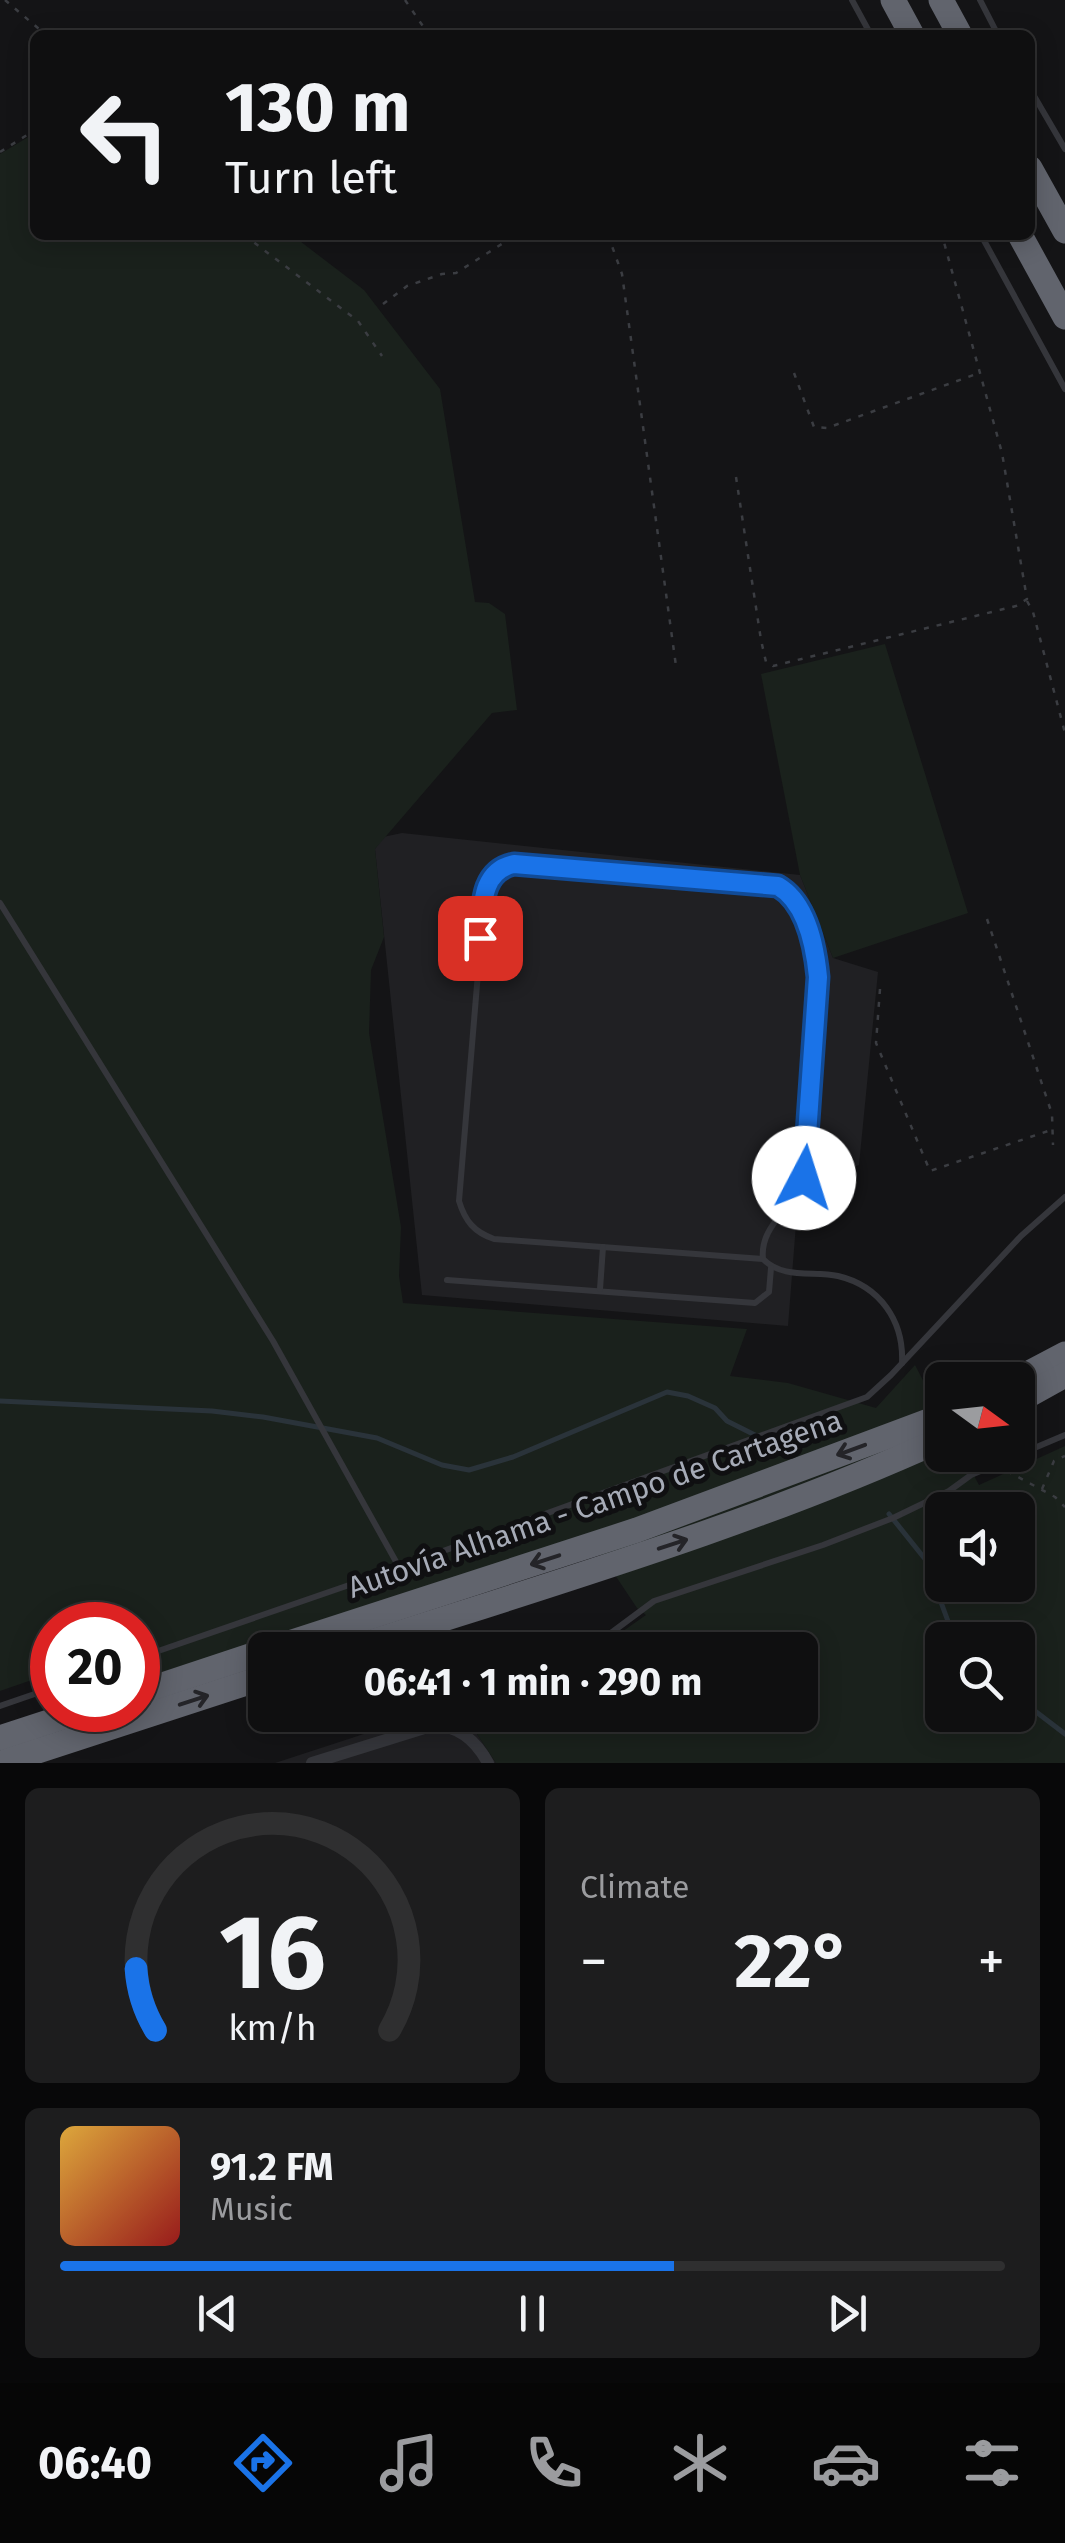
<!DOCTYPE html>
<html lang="en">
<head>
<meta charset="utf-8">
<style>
  :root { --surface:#0f0f10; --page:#1d1d1e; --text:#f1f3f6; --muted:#9b9c9f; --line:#2f2f30; --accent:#1a73e8 }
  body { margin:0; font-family:"Fira Sans",sans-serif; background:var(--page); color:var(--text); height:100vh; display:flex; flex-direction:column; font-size:38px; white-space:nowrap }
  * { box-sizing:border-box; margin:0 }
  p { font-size:32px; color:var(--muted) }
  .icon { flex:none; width:55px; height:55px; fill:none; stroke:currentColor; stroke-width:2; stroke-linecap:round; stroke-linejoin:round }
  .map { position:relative; height:1763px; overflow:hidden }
  .panel { display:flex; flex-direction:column; gap:25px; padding:25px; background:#080809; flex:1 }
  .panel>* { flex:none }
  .top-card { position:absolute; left:30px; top:30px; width:1005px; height:210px; border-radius:15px; box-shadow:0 5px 25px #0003,0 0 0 2px var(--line); background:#0f0f10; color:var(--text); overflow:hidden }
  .needle { width:65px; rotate:105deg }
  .buttons { position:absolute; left:925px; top:1362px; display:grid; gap:20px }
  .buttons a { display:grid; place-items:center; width:110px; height:110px; border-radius:15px; background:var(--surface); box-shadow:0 5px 25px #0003,0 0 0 2px var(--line); font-size:50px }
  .speed { position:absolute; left:30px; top:1602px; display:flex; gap:20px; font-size:50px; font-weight:700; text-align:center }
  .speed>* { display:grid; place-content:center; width:130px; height:130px; border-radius:50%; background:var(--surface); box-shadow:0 5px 25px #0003,0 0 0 2px var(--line); line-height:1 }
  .speed .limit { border:15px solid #d22; background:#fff; color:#111 }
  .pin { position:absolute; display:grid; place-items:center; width:85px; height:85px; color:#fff; margin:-42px; border-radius:20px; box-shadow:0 5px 15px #0006 }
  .me { position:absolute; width:110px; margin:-55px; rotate:5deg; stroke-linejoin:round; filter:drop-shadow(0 0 8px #0008) }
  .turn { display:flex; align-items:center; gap:35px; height:210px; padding:0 30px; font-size:45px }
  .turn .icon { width:130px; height:130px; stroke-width:2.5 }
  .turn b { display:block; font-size:70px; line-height:85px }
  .big { font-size:75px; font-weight:700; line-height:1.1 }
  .panel .widget { flex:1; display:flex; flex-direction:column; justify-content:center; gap:15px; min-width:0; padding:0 35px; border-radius:15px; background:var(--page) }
  .panel .dial { align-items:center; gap:0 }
  .dial svg { height:260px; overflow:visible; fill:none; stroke:var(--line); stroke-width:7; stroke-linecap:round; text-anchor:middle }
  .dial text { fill:var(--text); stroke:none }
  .song { display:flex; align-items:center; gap:30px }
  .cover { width:120px; height:120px; border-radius:15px; background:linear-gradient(135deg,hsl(40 70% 55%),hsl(0 70% 35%)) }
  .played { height:10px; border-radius:5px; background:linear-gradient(90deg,var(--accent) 65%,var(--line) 65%) }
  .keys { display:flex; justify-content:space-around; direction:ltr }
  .heat { display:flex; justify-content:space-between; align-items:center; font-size:55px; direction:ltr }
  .panel .tiles { flex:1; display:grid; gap:25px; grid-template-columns:1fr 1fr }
  .widget:last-child { grid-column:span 2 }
  .trip { position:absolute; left:248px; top:1632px; width:570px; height:100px; border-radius:15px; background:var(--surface); box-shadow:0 5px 25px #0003,0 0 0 2px var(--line); font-weight:700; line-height:100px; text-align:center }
  .tabs { display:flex; height:160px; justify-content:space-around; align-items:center; background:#060606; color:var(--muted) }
  .tabs .icon { width:70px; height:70px }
  .tabs .current { color:var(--accent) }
  .tabs b { font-size:45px; color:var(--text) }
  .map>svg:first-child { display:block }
  .built { fill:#202023 }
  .green { fill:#1a211c; fill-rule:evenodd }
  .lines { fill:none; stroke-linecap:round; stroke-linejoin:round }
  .stream { stroke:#2a333a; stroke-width:5 }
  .path { stroke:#3b3d42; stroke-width:2.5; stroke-dasharray:5 8; stroke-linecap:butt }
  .lane { stroke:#35363b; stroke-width:6 }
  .street { stroke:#35363b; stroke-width:12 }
  .highway { stroke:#61646d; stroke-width:25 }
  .oneway { stroke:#242428 }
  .route-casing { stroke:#114b97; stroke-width:25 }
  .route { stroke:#1a73e8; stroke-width:18 }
  .labels { text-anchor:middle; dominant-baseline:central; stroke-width:10; stroke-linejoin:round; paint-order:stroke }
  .street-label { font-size:30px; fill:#a6abb7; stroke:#0f0f11 }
</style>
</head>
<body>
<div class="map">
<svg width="1065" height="1763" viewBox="0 0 1065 1763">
  <rect width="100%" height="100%" fill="#141416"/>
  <g class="built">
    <polygon points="402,833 800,875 833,958 878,972 859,1165 819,1180 801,1210 796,1224 788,1326 422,1295 375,849 383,837"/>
    <polygon points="422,1715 445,1715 477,1734 496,1763 275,1763"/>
  </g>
  <g class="green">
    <path d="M35,133V235H292L364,290L440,389L475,602L489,603L505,614L517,710L492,713L375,849L384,937L371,970L369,1033L401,1227L399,1276L403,1303L747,1329L730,1376L788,1383L876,1408L915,1365L942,1417V1455H963L979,1485L1065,1446V1763H496L477,1734L489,1715H800V1650H596L646,1615L637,1608L593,1542L138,1690V1625H52V1673L0,1691V154ZM942,1510H1018V1585H942ZM942,1640H1018V1715H942Z"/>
    <polygon points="885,644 968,913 833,958 800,875 761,674"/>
  </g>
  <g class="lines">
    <g class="stream">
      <polyline points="0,1401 212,1411 263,1417 377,1438 442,1465 469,1470 513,1457 667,1392 688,1396 715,1408 727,1421 775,1445"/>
      <polyline points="889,1514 925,1559 952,1632 959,1640"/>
      <polyline points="1018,1698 1065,1734"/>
    </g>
    <g class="path">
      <polyline points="5,0 46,35"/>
      <polyline points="405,0 429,35"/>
      <polyline points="0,152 35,130"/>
      <polyline points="244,235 358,321 382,356"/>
      <polyline points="608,235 622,274 676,666"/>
      <polyline points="383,304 407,286 442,274 456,273 516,235"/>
      <polyline points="794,373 814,427 827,428 979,373"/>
      <polyline points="736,477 761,640 766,662 773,666 1016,606 1027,599 1002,453 942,235"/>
      <polyline points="1027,601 1033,612 1065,733"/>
      <polyline points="987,919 1052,1114 1053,1145"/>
      <polyline points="880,989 876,1043 930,1171 1054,1129"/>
      <polyline points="1007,1471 1055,1497 1065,1507"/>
      <polyline points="1042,1489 1054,1461 1065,1456"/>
    </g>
    <g class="lane">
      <polyline points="852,0 871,35"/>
      <polyline points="980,0 998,35"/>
      <polyline points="1030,89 1065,149"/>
      <polyline points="981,235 1065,389"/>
      <polyline points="0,903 273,1341 399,1567"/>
      <path d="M763,1259L494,1239C474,1232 465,1221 459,1201L484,901C487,880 492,868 513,864L778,886C807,903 815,946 818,977L805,1172C798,1207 759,1223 763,1259C783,1279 812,1271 838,1276C880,1286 904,1321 902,1363"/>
      <polyline points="447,1280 755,1303 769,1292 771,1268"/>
      <polyline points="600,1289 603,1247"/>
      <polyline points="588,1650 654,1601 823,1545 893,1518 949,1491 971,1475 1065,1435"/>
      <polyline points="138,1658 355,1583 867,1397 891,1375 1021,1236 1065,1197"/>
      <polyline points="0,1706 52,1688"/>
      <polyline points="454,1726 474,1715"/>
    </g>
    <path class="street" d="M312,1763L434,1725C459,1726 477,1742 488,1763"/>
    <g class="highway">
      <polyline points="893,0 912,35"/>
      <polyline points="941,0 960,35"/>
      <polyline points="1030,168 1065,231"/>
      <polyline points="1020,235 1065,317"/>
      <polyline points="1016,1380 1065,1354"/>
      <polyline points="1018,1401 1065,1375"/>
      <polyline points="268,1650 637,1530 942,1416"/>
      <path d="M347,1650C547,1585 751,1526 942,1439"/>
      <polyline points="138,1693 265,1651"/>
      <polyline points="0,1738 85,1710"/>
      <polyline points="1,1763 265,1677"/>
    </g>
  </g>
  <defs><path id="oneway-shaft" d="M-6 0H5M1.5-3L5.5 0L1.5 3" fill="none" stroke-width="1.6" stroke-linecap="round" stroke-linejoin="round" transform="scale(2.5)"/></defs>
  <g class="oneway">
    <use href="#oneway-shaft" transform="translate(851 1450) rotate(160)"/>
    <use href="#oneway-shaft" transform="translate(673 1544) rotate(-18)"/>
    <use href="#oneway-shaft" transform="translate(545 1560) rotate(162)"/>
    <use href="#oneway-shaft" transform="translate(194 1700) rotate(-18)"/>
  </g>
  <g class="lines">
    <defs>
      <path id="route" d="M480,938C483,910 479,871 514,864L778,886C807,903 815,946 818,977L804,1178"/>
    </defs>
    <use href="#route" class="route-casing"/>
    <use href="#route" class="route"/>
  </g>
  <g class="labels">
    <g class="street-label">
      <text transform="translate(595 1504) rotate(-19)">Autovía Alhama - Campo de Cartagena</text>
    </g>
  </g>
</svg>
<div class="buttons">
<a><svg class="needle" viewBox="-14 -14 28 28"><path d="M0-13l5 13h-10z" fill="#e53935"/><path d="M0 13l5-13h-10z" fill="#9b9c9f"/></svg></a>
<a><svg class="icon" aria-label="sound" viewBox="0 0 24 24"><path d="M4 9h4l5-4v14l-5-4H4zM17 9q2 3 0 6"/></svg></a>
<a><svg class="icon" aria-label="search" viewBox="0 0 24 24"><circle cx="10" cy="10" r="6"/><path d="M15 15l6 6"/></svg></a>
</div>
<div class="speed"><div class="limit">20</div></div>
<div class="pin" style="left:480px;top:938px;background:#d93025"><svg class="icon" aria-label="arrive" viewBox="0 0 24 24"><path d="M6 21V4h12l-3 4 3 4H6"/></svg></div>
<svg class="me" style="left:804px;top:1178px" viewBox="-20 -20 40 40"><circle r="19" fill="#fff"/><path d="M0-13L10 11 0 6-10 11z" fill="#1a73e8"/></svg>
<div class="trip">06:41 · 1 min · 290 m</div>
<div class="top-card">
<div class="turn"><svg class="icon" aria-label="left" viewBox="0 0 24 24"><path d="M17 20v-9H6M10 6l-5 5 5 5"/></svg><div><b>130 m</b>Turn left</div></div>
</div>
</div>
<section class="panel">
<div class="tiles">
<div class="widget dial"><svg viewBox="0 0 100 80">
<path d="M14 69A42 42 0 1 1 86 69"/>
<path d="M14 69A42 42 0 0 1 8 50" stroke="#1a73e8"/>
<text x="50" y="56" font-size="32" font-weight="700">16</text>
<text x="50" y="72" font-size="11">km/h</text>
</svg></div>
<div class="widget"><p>Climate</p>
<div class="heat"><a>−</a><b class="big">22°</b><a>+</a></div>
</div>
<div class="widget">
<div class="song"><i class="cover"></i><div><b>91.2 FM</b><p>Music</p></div></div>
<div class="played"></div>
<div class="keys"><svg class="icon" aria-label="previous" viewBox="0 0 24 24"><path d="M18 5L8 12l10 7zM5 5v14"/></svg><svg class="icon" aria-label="pause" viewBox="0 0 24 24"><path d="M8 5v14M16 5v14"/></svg><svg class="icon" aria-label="next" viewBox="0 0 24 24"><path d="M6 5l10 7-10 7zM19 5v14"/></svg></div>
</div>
</div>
</section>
<nav class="tabs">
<b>06:40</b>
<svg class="icon current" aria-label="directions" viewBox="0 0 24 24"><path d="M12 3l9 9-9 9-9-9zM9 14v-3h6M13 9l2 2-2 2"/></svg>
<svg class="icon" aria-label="music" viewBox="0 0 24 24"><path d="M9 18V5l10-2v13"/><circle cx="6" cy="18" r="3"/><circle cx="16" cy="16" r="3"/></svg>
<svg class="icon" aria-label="phone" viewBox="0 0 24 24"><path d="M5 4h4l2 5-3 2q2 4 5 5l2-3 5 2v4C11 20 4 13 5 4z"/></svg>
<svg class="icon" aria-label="climate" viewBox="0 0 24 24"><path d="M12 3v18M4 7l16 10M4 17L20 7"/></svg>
<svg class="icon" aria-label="car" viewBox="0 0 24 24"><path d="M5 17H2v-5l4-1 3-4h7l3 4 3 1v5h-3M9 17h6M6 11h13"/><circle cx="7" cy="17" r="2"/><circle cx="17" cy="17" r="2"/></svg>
<svg class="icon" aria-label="filters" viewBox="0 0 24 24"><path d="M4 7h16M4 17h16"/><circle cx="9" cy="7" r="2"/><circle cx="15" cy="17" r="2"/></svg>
</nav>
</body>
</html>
